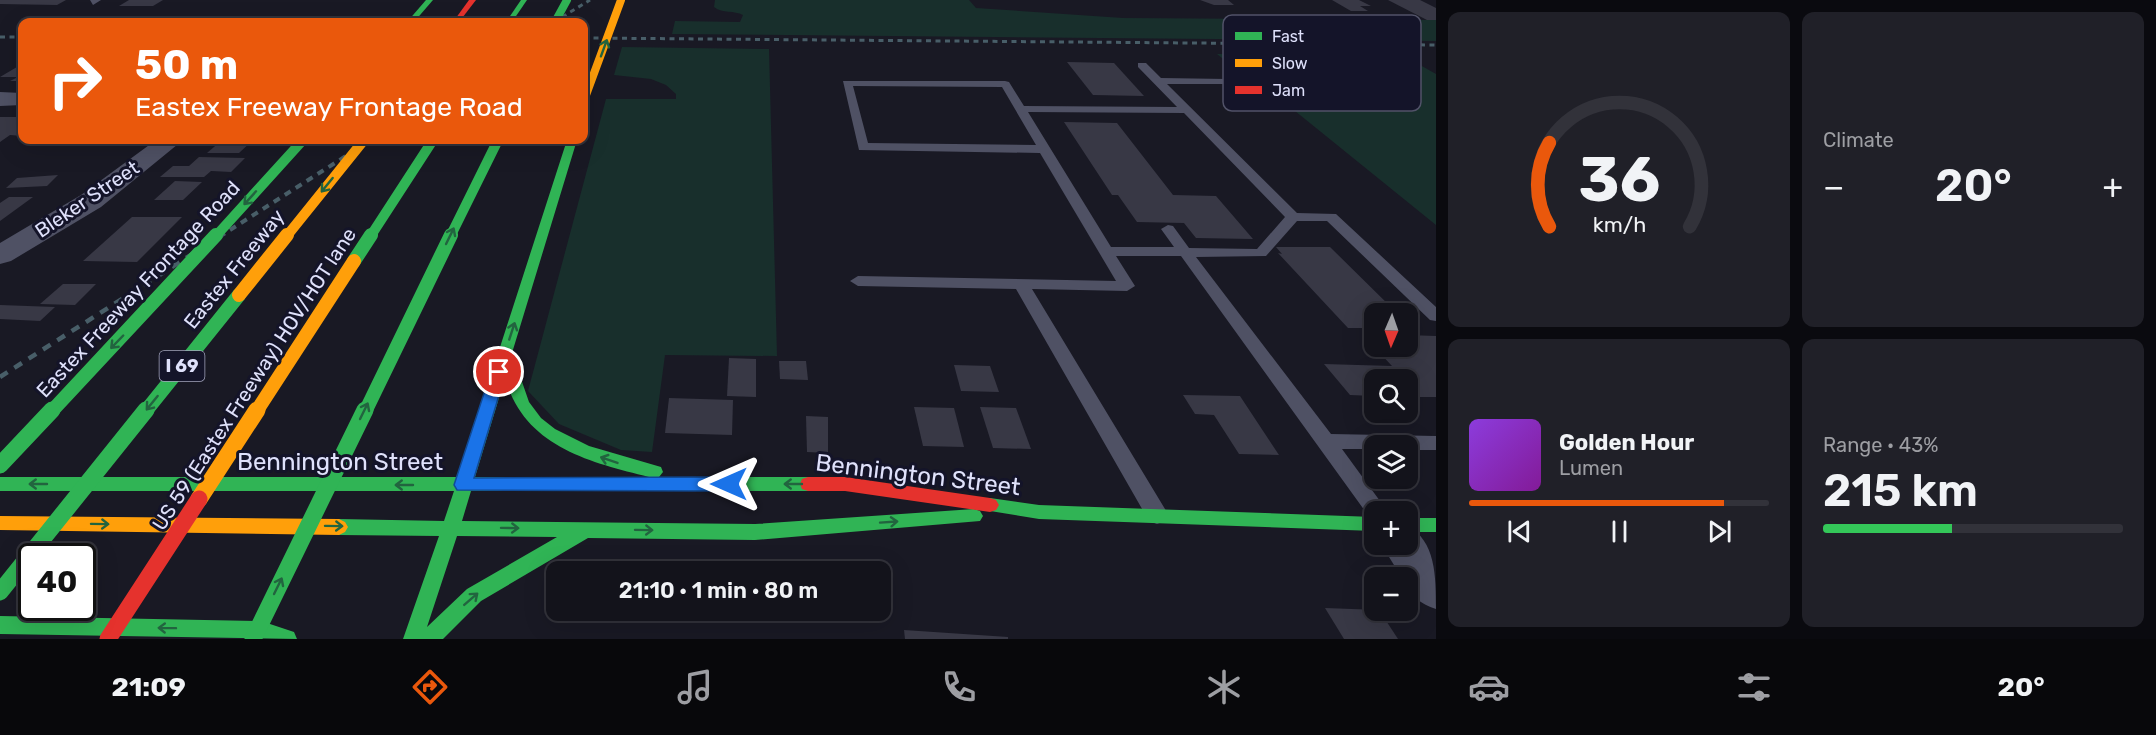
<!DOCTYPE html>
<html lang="en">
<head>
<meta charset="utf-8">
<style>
  :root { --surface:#13131b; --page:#202028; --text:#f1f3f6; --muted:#9d9ea3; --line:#32323a; --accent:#ea580c }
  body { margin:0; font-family:Rubik,sans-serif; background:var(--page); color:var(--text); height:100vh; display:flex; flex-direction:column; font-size:22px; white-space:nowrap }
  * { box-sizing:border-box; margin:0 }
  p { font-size:20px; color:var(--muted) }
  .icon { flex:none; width:33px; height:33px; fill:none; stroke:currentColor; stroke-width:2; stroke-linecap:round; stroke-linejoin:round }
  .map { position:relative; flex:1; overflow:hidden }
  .drawer { display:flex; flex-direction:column; gap:12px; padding:12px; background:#0a0a0f; width:720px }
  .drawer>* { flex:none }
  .guide { position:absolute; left:18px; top:18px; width:570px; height:126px; border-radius:12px; box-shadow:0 6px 24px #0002,0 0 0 2px var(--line); background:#ea580c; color:#fff; overflow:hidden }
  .needle { width:39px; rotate:182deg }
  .fabs { position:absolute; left:1364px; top:303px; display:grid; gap:12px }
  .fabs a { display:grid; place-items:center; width:54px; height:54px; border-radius:12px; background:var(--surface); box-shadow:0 6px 24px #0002,0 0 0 2px var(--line); font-size:30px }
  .speed { position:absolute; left:18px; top:543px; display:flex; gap:12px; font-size:30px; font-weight:700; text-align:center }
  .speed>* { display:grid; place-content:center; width:78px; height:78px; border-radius:50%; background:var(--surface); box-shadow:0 6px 24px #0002,0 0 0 2px var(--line); line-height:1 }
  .speed .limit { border:3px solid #111; border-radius:9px; background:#fff; color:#111 }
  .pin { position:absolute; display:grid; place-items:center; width:51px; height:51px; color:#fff; margin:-26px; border:3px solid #fff; border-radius:50%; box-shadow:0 2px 6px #0007 }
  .me { position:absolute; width:66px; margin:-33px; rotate:270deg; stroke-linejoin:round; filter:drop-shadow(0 0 4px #0008) }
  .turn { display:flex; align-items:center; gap:21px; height:126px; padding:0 18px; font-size:27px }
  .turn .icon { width:78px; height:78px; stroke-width:2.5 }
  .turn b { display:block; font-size:42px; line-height:51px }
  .big { font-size:45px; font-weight:600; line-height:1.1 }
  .drawer .tile { flex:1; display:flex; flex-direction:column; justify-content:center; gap:9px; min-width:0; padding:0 21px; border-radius:12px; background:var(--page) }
  .drawer .dial { align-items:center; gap:0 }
  .dial svg { height:156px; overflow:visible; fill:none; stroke:var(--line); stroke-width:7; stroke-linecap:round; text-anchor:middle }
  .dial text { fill:var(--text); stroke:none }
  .song { display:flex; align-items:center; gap:18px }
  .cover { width:72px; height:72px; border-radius:9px; background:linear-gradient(135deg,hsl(270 70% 55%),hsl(290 70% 35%)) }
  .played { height:6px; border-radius:3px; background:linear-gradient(90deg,var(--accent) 85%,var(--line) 85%) }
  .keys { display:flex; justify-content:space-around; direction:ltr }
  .heat { display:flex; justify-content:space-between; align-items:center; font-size:33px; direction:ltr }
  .charge { height:9px; border-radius:4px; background:linear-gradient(90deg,#34c759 43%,var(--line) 0) }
  .drawer .tiles { flex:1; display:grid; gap:12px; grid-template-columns:repeat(2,1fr) }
  .trip { position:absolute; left:546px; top:561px; width:345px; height:60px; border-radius:12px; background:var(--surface); box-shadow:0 6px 24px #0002,0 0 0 2px var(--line); font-weight:600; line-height:60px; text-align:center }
  .menu { display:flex; height:96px; justify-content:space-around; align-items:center; background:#08080b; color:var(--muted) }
  .menu .icon { width:42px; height:42px }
  .menu .active { color:var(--accent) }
  .menu b { font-size:27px; color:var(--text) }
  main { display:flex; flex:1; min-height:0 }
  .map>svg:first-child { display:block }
  .green { fill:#182f2c }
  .building { fill:#383845 }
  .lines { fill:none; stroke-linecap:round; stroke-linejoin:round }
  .lane { fill:#4f5164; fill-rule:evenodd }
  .street { fill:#4f5164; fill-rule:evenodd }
  .fast { fill:#30b455; fill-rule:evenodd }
  .slow { fill:#ff9f0a; fill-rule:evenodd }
  .jam { fill:#e5322d; fill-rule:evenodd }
  .rail-far2 { stroke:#485e68; stroke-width:3; stroke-dasharray:5 4.5; stroke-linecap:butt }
  .rail-far1 { stroke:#485e68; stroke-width:4; stroke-dasharray:7 6; stroke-linecap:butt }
  .rail { stroke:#485e68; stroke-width:4.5; stroke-dasharray:9 8; stroke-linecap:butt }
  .fast-bridge-far3 { stroke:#30b455; stroke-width:8 }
  .fast-bridge-far2 { stroke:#30b455; stroke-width:10 }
  .fast-bridge-far1 { stroke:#30b455; stroke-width:14 }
  .fast-bridge { stroke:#30b455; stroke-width:17 }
  .slow-bridge-far3 { stroke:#ff9f0a; stroke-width:8 }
  .slow-bridge-far2 { stroke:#ff9f0a; stroke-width:10 }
  .slow-bridge-far1 { stroke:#ff9f0a; stroke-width:14 }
  .slow-bridge { stroke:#ff9f0a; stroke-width:17 }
  .jam-bridge { stroke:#e5322d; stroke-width:17 }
  .oneway { stroke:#22643f }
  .route { fill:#1a73e8; stroke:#114b97; stroke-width:1.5 }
  .labels { text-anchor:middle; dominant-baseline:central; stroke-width:6; stroke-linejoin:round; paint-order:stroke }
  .shield { fill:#141429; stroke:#a2a4bc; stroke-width:1.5 }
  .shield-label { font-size:18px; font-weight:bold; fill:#dfe1fb }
  .street-label { font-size:20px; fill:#dfe1fb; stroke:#141429 }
  .near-street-label { font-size:24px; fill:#dfe1fb; stroke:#141429 }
  .key { fill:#141429; stroke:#515268; stroke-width:1.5 }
  .key-label { font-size:16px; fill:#dfe1fb }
</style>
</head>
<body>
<main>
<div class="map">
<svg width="1436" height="639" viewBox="0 0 1436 639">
  <rect width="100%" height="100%" fill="#191924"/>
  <g class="green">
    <path d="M715,0H969L976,8L1123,18L1436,20V41L672,34L675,21L740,22L743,15C734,10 723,14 714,7Z"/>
    <polygon points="622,47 769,49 777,356 665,355 652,452 621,450 559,424 528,391 606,99 676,99 676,94 666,85 651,79 614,75"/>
    <polygon points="1217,54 1404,56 1436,74 1436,225 1263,85 1255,85"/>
  </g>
  <g class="building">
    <polygon points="0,0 66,0 57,5 0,4"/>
    <polygon points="129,0 163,0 153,6 119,6"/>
    <polygon points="1200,0 1228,0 1234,5 1214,5"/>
    <polygon points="1332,0 1359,0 1371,6 1360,6 1368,11 1351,11"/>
    <polygon points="1388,0 1420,0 1436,8 1436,20 1427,20"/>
    <polygon points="1067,62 1114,63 1144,96 1093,95"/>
    <polygon points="22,64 22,81 10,81 18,77 0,77"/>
    <polygon points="0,117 22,117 22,136 10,135 0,142"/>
    <polygon points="1064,122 1117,123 1173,195 1216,196 1253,239 1196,238 1184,223 1137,222 1118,195 1112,195"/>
    <polygon points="222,140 253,140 239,153 207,153"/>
    <polygon points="199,157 245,158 231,172 211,171 204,177 160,177 173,166 189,166"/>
    <polygon points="58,175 47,186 6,188 17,178"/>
    <polygon points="175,181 202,182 183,200 154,200"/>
    <polygon points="9,197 33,197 0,221 0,203"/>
    <polygon points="132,217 182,217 137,262 83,261"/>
    <polygon points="1276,247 1330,247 1398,314 1374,314 1374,328 1348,328 1278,253 1282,254"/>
    <polygon points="63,284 96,284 75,305 40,304"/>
    <polygon points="0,305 55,307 40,321 0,319"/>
    <polygon points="1363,335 1374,335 1374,346 1407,346 1407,335 1436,336 1436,397 1407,397 1407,380 1374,380 1374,396 1350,395 1324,364 1392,366"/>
    <polygon points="729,358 756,359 756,397 727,396"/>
    <polygon points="779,361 806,361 808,380 780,379"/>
    <polygon points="954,365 990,366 999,392 961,391"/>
    <polygon points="1183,395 1240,396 1279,455 1239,454 1214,415 1195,414"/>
    <polygon points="669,398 733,400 732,435 665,433"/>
    <polygon points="914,407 954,408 964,447 923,446"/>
    <polygon points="980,407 1016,408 1031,449 993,448"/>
    <polygon points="806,416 828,417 828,453 807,452"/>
    <polygon points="1325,608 1379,610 1398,639 1344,639"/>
    <polygon points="904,630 1008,637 1008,639 905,639"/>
  </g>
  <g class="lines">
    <g class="lane">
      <polygon points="90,0 101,0 93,5"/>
      <path d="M1138,63H1146L1161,78L1227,79V83L1223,84H1167L1297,213L1336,214L1436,307V321L1430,320L1327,221H1297L1266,256L1196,257L1331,434L1436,436V450H1407V446H1374V449H1342L1388,512H1374V520L1370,518L1181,256H1116L1135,286L1127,291L1032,289L1165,509L1168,515L1165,521L1157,524L1149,521L1016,289L858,286L850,281L858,276L1116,281L1040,153L859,150L843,81H1005L1009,82L1024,106L1177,107L1138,67ZM853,86L1002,87L1036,145L868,143ZM1028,112L1184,113L1285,217L1257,249L1189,248L1173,226L1168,225L1161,229L1174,247H1111Z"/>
    </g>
    <g class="street">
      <polygon points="0,92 22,93 22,105 0,106"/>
      <polygon points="156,140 183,140 101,207 11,261 0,264 0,243 81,195"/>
      <path d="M1407,526C1436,540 1436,577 1436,609C1421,604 1407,595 1407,578H1402L1381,544H1407Z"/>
    </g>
    <g class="fast">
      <polygon points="426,0 433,0 414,22 407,22"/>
      <polygon points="521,0 527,0 512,22 506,22"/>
      <path d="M567,140H577L512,353L529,402L541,418L555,429L589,446L661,467L663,472L659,477H808L814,479L816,484L814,489L808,491H471L462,521L755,524L974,509L980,511L983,516L980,521L755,540L588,538L481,601L443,639H403L439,536L339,535L333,532L330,527L333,522L339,519L444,521L454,491H0V477H458ZM505,378C524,446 588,462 649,477H475ZM457,536L557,537L467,589L427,627Z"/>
      <polygon points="990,498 1039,505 1374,517 1374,531 1039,519 984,510 981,505 984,500"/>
      <rect x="1407" y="518" width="29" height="14"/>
      <polygon points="0,616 261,621 294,632 297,639 0,634"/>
    </g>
    <polygon class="slow" points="0,516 339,519 345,522 348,527 345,532 339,535 0,530"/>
    <g class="jam">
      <polygon points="469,0 476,0 459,22 453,22"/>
      <polygon points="808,477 845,477 990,498 996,500 999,505 996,510 990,512 845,491 808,491 802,489 800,484 802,479"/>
    </g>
    <g class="rail-far2">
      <polyline points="554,22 590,0"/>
      <polyline points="0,37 22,37"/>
      <polyline points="584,38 1436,45"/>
    </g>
    <polyline class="rail-far1" points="219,237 371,140"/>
    <polyline class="rail" points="0,377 222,235"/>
    <polyline class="fast-bridge-far3" points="555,22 567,0"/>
    <g class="fast-bridge-far2">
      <polyline points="215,237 303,140"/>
      <polyline points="370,237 433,140"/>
      <polyline points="450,237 498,140"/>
    </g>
    <g class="fast-bridge-far1">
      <polyline points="354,261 371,235"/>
      <polyline points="51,412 216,235"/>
      <polyline points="145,412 239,295"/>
      <polyline points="365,412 451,235"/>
    </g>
    <g class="fast-bridge">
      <polyline points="0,465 52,410"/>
      <polyline points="0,592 146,410"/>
      <polyline points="253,639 365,410"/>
    </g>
    <polyline class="slow-bridge-far3" points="586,95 621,0"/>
    <polyline class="slow-bridge-far2" points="286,237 364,140"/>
    <g class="slow-bridge-far1">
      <polyline points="239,295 287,235"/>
      <polyline points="256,412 354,261"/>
    </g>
    <polyline class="slow-bridge" points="199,499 257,410"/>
    <polyline class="jam-bridge" points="108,639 199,499"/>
  </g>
  <defs><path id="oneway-shaft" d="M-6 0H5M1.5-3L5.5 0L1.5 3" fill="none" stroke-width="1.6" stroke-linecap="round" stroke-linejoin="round" transform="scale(1.5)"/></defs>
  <g class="oneway">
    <use href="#oneway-shaft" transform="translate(604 48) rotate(-70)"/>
    <use href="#oneway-shaft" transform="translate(327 185) rotate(129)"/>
    <use href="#oneway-shaft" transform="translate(250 198) rotate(132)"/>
    <use href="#oneway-shaft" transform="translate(450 236) rotate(-64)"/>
    <use href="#oneway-shaft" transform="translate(512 331) rotate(-72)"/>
    <use href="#oneway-shaft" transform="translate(117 342) rotate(134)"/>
    <use href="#oneway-shaft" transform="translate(152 403) rotate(129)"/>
    <use href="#oneway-shaft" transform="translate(364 411) rotate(-64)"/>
    <use href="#oneway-shaft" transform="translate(609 460) rotate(-161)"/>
    <use href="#oneway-shaft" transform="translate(38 484) rotate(-180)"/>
    <use href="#oneway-shaft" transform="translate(793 484) rotate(180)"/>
    <use href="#oneway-shaft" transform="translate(404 485) rotate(-180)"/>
    <use href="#oneway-shaft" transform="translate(889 522) rotate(-4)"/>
    <use href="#oneway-shaft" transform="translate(100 524) rotate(1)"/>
    <use href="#oneway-shaft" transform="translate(334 526) rotate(1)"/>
    <use href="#oneway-shaft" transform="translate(510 528) rotate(1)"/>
    <use href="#oneway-shaft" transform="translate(644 530) rotate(1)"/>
    <use href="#oneway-shaft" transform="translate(278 586) rotate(-64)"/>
    <use href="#oneway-shaft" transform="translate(471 599) rotate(-41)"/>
    <use href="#oneway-shaft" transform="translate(167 628) rotate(-179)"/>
  </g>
  <polygon class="route" points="499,367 506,372 474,478 729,477 735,479 738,484 735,489 729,491 457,490 454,485 491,372"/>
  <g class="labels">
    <rect class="shield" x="159.5" y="351" width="45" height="30" rx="4.5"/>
    <g class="shield-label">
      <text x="182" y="366">I 69</text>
    </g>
    <g class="street-label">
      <text transform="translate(87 199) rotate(-34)">Bleker Street</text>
      <text transform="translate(234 269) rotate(-51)">Eastex Freeway</text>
      <text transform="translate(138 289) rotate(-47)">Eastex Freeway Frontage Road</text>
      <text transform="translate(254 379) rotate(-57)">US 59 (Eastex Freeway) HOV/HOT lane</text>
    </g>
    <g class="near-street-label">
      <text x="340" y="462">Bennington Street</text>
      <text transform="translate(918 475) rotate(7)">Bennington Street</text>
    </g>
  </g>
  <rect x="1223" y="15" width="198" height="96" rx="9" class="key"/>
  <rect x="1235" y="32" width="27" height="8" fill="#30b455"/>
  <rect x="1235" y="59" width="27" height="8" fill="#ff9f0a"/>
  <rect x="1235" y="86" width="27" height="8" fill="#e5322d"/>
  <g class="key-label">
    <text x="1272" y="42">Fast</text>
    <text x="1272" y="69">Slow</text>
    <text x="1272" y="96">Jam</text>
  </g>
</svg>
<div class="fabs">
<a><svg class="needle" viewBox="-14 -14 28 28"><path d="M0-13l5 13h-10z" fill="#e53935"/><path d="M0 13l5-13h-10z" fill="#9d9ea3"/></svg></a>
<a><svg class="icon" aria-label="search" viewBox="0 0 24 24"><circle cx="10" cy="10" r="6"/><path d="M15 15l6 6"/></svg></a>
<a><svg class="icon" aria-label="layers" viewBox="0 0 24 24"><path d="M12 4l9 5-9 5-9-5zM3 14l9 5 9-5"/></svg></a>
<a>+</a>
<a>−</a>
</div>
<div class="speed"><div class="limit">40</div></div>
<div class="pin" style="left:499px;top:372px;background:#d93025"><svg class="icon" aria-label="arrive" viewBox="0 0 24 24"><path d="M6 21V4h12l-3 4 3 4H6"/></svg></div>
<svg class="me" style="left:729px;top:484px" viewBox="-20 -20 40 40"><path d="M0-17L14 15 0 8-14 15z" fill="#1a73e8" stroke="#fff" stroke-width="4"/></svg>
<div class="trip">21:10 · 1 min · 80 m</div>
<div class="guide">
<div class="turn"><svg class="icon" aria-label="right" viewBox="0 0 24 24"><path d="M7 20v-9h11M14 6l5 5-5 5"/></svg><div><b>50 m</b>Eastex Freeway Frontage Road</div></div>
</div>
</div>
<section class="drawer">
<div class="tiles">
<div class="tile dial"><svg viewBox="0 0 100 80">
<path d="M14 69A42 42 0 1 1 86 69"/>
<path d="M14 69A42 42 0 0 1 14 26" stroke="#ea580c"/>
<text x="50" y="56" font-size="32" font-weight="700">36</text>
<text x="50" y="72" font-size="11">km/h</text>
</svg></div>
<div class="tile"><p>Climate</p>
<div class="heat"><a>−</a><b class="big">20°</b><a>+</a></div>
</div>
<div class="tile">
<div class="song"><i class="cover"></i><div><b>Golden Hour</b><p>Lumen</p></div></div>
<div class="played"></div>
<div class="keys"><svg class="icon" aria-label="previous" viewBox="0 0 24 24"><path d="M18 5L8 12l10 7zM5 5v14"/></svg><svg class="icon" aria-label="pause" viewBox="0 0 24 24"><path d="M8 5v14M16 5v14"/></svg><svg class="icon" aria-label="next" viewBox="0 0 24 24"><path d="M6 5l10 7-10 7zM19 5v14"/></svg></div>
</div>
<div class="tile"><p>Range · 43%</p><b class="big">215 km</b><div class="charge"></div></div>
</div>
</section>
</main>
<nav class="menu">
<b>21:09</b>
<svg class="icon active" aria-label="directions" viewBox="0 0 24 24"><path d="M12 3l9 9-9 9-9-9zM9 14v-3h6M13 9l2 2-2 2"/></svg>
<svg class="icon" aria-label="music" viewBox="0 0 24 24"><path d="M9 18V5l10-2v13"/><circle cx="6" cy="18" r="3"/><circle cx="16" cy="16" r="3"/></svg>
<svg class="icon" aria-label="phone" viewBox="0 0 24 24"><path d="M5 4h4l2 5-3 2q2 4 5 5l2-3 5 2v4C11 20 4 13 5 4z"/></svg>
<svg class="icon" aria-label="climate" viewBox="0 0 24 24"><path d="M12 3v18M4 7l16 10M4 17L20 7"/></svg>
<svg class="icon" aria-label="car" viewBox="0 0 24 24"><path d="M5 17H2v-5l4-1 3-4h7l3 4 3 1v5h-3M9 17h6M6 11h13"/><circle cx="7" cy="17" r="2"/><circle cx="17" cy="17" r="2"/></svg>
<svg class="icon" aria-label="filters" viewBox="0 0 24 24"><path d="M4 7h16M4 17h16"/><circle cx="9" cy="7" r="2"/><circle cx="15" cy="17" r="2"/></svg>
<b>20°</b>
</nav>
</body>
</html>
